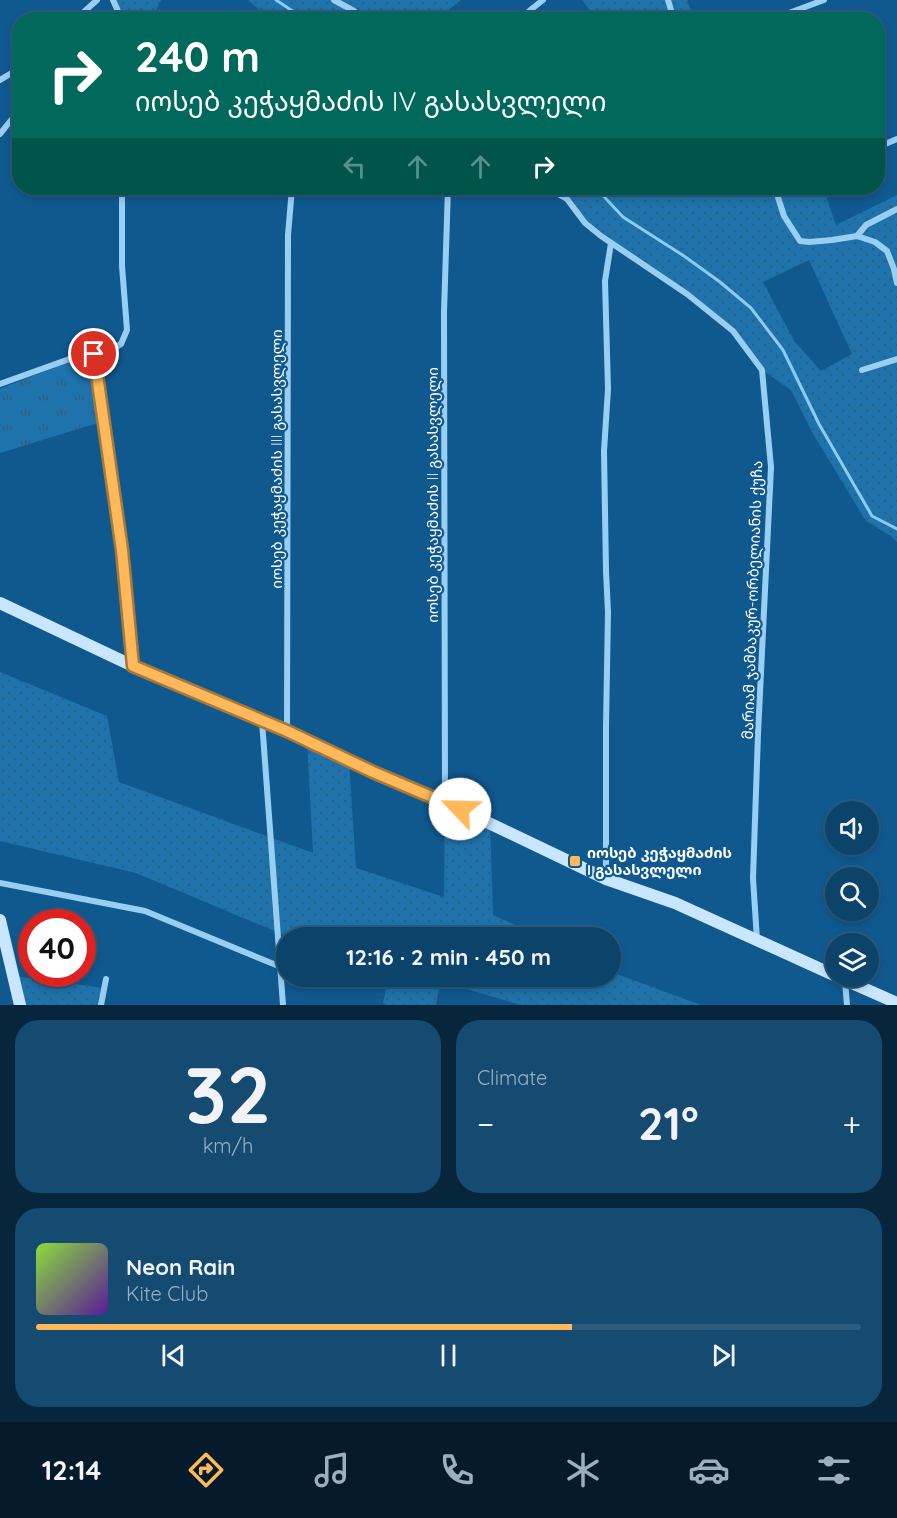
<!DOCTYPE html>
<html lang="en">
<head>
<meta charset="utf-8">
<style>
  :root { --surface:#0c436b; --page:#154a71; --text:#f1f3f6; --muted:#9ab0c1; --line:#2c5c7e; --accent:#ffb85a }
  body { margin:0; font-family:Quicksand,"Noto Sans Georgian",sans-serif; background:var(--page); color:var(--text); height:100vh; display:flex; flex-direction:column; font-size:22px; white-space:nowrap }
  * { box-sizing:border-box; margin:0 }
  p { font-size:20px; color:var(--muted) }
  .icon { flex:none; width:33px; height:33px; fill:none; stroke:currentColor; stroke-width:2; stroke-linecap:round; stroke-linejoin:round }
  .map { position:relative; height:1005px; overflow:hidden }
  .panel { display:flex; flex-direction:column; gap:15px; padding:15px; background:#07253b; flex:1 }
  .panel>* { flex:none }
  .top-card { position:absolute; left:12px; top:12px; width:873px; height:183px; border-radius:24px; box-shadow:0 3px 9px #0003,0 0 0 2px var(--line); background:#00695c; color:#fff; overflow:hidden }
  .fabs { position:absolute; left:825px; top:801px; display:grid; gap:12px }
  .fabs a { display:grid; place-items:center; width:54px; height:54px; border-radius:50%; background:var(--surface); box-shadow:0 3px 9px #0003,0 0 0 2px var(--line); font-size:30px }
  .speed { position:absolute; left:18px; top:909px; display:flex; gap:12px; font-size:30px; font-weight:700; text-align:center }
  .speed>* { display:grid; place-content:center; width:78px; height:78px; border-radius:50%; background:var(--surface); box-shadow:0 3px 9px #0003,0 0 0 2px var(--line); line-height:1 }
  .speed .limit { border:9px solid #d22; background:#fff; color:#111 }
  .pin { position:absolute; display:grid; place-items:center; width:51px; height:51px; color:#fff; margin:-26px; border:3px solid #fff; border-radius:50%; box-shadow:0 2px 6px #0007 }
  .me { position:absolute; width:66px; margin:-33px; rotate:294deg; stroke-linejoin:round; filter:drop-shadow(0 0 4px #0008) }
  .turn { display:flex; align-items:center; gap:21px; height:126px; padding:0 24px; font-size:27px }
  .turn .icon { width:78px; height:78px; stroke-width:2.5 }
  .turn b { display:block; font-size:42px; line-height:51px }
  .lanes { display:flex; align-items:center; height:57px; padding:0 24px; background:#0003; justify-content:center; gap:30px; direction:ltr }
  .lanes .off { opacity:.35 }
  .big { font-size:45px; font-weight:800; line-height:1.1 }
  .panel .card { flex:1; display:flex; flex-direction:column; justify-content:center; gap:9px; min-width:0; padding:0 21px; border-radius:24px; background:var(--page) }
  .panel .dial { align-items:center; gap:0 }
  .dial b { font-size:78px; line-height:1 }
  .song { display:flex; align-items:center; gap:18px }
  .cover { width:72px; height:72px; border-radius:9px; background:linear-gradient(135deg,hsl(90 70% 55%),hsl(270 70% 35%)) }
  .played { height:6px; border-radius:3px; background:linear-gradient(90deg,var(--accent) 65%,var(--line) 65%) }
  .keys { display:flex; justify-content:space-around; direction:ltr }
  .heat { display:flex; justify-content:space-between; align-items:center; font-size:33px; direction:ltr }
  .panel .tiles { flex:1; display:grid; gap:15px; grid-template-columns:1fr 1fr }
  .card:last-child { grid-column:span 2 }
  .trip { position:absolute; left:276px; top:927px; width:345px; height:60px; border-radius:30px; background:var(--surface); box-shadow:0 3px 9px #0003,0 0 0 2px var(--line); font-weight:800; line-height:60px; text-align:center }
  .menu { display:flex; height:96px; justify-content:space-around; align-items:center; background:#051b2b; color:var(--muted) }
  .menu .icon { width:42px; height:42px }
  .menu .selected { color:var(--accent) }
  .menu b { font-size:27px; color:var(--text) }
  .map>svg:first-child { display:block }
  .grass { fill:url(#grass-dots); fill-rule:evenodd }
  .park { fill:url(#park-tufts) }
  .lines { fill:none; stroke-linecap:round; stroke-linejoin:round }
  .stream { stroke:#8accf6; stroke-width:3 }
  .street { stroke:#99cef3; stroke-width:6 }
  .secondary { stroke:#c8e6fd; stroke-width:12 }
  .route-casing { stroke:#a6783a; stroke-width:15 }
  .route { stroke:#ffb85a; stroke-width:10 }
  .poi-dot { fill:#ffb85a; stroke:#10598f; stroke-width:2 }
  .labels { text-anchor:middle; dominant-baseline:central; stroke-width:4.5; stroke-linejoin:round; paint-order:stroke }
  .street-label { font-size:15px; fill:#fff; stroke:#10598f }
  .poi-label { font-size:15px; font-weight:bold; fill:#fff; stroke:#10598f; text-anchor:start }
</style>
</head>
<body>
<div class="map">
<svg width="897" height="1005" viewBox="0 0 897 1005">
  <defs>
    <pattern id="grass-dots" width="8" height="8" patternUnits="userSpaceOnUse" patternTransform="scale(1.5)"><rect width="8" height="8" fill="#1e73ac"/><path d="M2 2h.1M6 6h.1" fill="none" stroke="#375e77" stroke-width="1.8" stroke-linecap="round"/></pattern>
    <pattern id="park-tufts" width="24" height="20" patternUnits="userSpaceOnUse" patternTransform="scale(1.5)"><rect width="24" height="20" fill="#1e73ac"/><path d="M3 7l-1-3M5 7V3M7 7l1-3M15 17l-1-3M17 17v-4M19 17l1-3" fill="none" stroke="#375e77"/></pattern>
  </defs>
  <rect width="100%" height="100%" fill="#10598f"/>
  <g class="grass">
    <polygon points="113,0 161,0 152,20 122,19"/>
    <polygon points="248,0 461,0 436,20 270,19"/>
    <polygon points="582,0 687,0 694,19 597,19"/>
    <path d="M542,188H823L836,225L897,195V542L891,536L866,521L812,432L791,390L762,370L733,331L687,294L601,236L567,199ZM809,260L852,354L821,371L794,341L763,282Z"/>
    <polygon points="0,672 107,716 119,782 313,853 307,740 349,760 356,868 444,897 445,802 490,823 493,915 542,937 289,937 136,873 0,841"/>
    <polygon points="611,954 614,973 701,1005 521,1005 440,981 436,1005 388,1005 383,1003 388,979 383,977 610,976"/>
    <polygon points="13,976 104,988 101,1005 20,1005"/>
  </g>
  <polygon class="park" points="70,361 88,363 92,369 101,422 0,453 0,389"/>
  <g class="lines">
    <g class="stream">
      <polyline points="276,0 294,12 300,20"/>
      <polyline points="596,188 623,217 684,256 720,282 751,308 783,350 819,424 872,516 897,529"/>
    </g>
    <g class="street">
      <polyline points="113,0 122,20"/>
      <polyline points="334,0 354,11 364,20"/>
      <polyline points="668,0 674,20"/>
      <polyline points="75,20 97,0"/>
      <polyline points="518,20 543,0"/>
      <polyline points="770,20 824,0"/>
      <polyline points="0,80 20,68"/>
      <polyline points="0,134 20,109"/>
      <polyline points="878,147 897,139"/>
      <polyline points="542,188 551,190 567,199 585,223 601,236 687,294 733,331 762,370 771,467 758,734 753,878 757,940"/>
      <polyline points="775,188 784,216 800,241 809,242 832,240 857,236 875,242 887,251 894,269 897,283"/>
      <polyline points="857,236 866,225 897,209"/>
      <polyline points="94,354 122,550 133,665"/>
      <polyline points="862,370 897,359"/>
      <polyline points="0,384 75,357 110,350 121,344 127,330 122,266 122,188"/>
      <polyline points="262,721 283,1005"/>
      <polyline points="287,731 288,235 292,188"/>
      <polyline points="445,802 444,312 448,188"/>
      <polyline points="606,878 606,726 608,612 606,571 604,451 608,389 605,281 611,243"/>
      <polyline points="0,883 145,911 281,967"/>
      <polyline points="845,981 847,1005"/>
      <polyline points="101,1005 106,979"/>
    </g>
    <g class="secondary">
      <polyline points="0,603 133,666 287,731 373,772 445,802 606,879 675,903 836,976"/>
      <polyline points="0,920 20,1005"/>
      <polyline points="836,976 897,1003"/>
    </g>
  </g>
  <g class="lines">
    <defs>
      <polyline id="route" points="94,354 122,550 133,666 287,731 373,772 460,809"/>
    </defs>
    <use href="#route" class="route-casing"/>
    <use href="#route" class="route"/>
  </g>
  <rect class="poi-dot" x="569" y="855" width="12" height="12" rx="3"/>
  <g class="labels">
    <g class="street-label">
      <text transform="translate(276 459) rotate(-90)">იოსებ კეჭაყმაძის III გასასვლელი</text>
      <text transform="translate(432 495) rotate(-90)">იოსებ კეჭაყმაძის II გასასვლელი</text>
      <text transform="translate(752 600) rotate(-88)">მარიამ ჯამბაკურ-ორბელიანის ქუჩა</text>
    </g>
    <g class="poi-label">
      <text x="587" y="852">იოსებ კეჭაყმაძის<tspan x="587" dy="17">I გასასვლელი</tspan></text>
    </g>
  </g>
</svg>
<div class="fabs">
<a><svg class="icon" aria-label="sound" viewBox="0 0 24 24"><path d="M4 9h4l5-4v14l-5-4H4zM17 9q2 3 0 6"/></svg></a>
<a><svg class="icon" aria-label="search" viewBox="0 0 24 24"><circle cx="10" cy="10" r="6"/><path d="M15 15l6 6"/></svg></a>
<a><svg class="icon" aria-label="layers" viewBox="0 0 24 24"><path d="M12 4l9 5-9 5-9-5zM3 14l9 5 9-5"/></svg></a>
</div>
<div class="speed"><div class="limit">40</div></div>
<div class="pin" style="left:94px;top:354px;background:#d93025"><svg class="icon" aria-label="arrive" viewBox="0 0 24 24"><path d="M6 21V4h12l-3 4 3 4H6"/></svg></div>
<svg class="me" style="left:460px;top:809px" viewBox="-20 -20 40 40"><circle r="19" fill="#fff"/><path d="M0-13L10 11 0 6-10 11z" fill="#ffb85a"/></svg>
<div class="trip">12:16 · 2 min · 450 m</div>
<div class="top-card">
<div class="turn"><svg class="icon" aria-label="right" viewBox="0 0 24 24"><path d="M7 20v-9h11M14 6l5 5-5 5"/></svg><div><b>240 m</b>იოსებ კეჭაყმაძის IV გასასვლელი</div></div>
<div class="lanes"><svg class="icon off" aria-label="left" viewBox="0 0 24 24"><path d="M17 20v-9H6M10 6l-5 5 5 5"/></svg><svg class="icon off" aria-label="ahead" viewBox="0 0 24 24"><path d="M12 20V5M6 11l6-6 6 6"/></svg><svg class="icon off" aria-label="ahead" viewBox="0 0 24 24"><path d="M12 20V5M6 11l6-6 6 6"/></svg><svg class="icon" aria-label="right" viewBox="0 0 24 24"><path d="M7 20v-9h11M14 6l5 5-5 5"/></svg></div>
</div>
</div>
<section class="panel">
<div class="tiles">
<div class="card dial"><b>32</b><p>km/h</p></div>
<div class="card"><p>Climate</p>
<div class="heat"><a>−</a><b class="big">21°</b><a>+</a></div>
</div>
<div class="card">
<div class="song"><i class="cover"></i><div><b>Neon Rain</b><p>Kite Club</p></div></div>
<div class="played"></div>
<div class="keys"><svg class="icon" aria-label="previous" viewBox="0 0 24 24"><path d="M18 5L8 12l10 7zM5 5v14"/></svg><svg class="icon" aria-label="pause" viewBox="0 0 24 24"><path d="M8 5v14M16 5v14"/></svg><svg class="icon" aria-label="next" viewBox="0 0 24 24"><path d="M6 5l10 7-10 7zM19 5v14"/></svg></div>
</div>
</div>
</section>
<nav class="menu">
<b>12:14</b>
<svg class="icon selected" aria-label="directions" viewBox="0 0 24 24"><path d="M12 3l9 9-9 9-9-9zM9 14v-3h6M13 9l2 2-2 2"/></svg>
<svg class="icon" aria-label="music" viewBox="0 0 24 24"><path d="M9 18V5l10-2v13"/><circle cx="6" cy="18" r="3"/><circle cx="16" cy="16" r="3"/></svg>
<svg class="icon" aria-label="phone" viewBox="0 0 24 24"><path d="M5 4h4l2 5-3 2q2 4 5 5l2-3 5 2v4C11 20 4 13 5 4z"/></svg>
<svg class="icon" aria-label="climate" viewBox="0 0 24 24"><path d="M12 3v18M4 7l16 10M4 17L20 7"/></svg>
<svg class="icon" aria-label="car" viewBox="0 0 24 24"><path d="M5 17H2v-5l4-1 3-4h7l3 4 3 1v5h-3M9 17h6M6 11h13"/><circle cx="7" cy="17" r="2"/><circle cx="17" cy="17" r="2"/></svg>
<svg class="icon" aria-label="filters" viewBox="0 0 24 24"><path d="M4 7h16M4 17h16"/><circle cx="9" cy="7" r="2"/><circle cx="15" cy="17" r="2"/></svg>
</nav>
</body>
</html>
